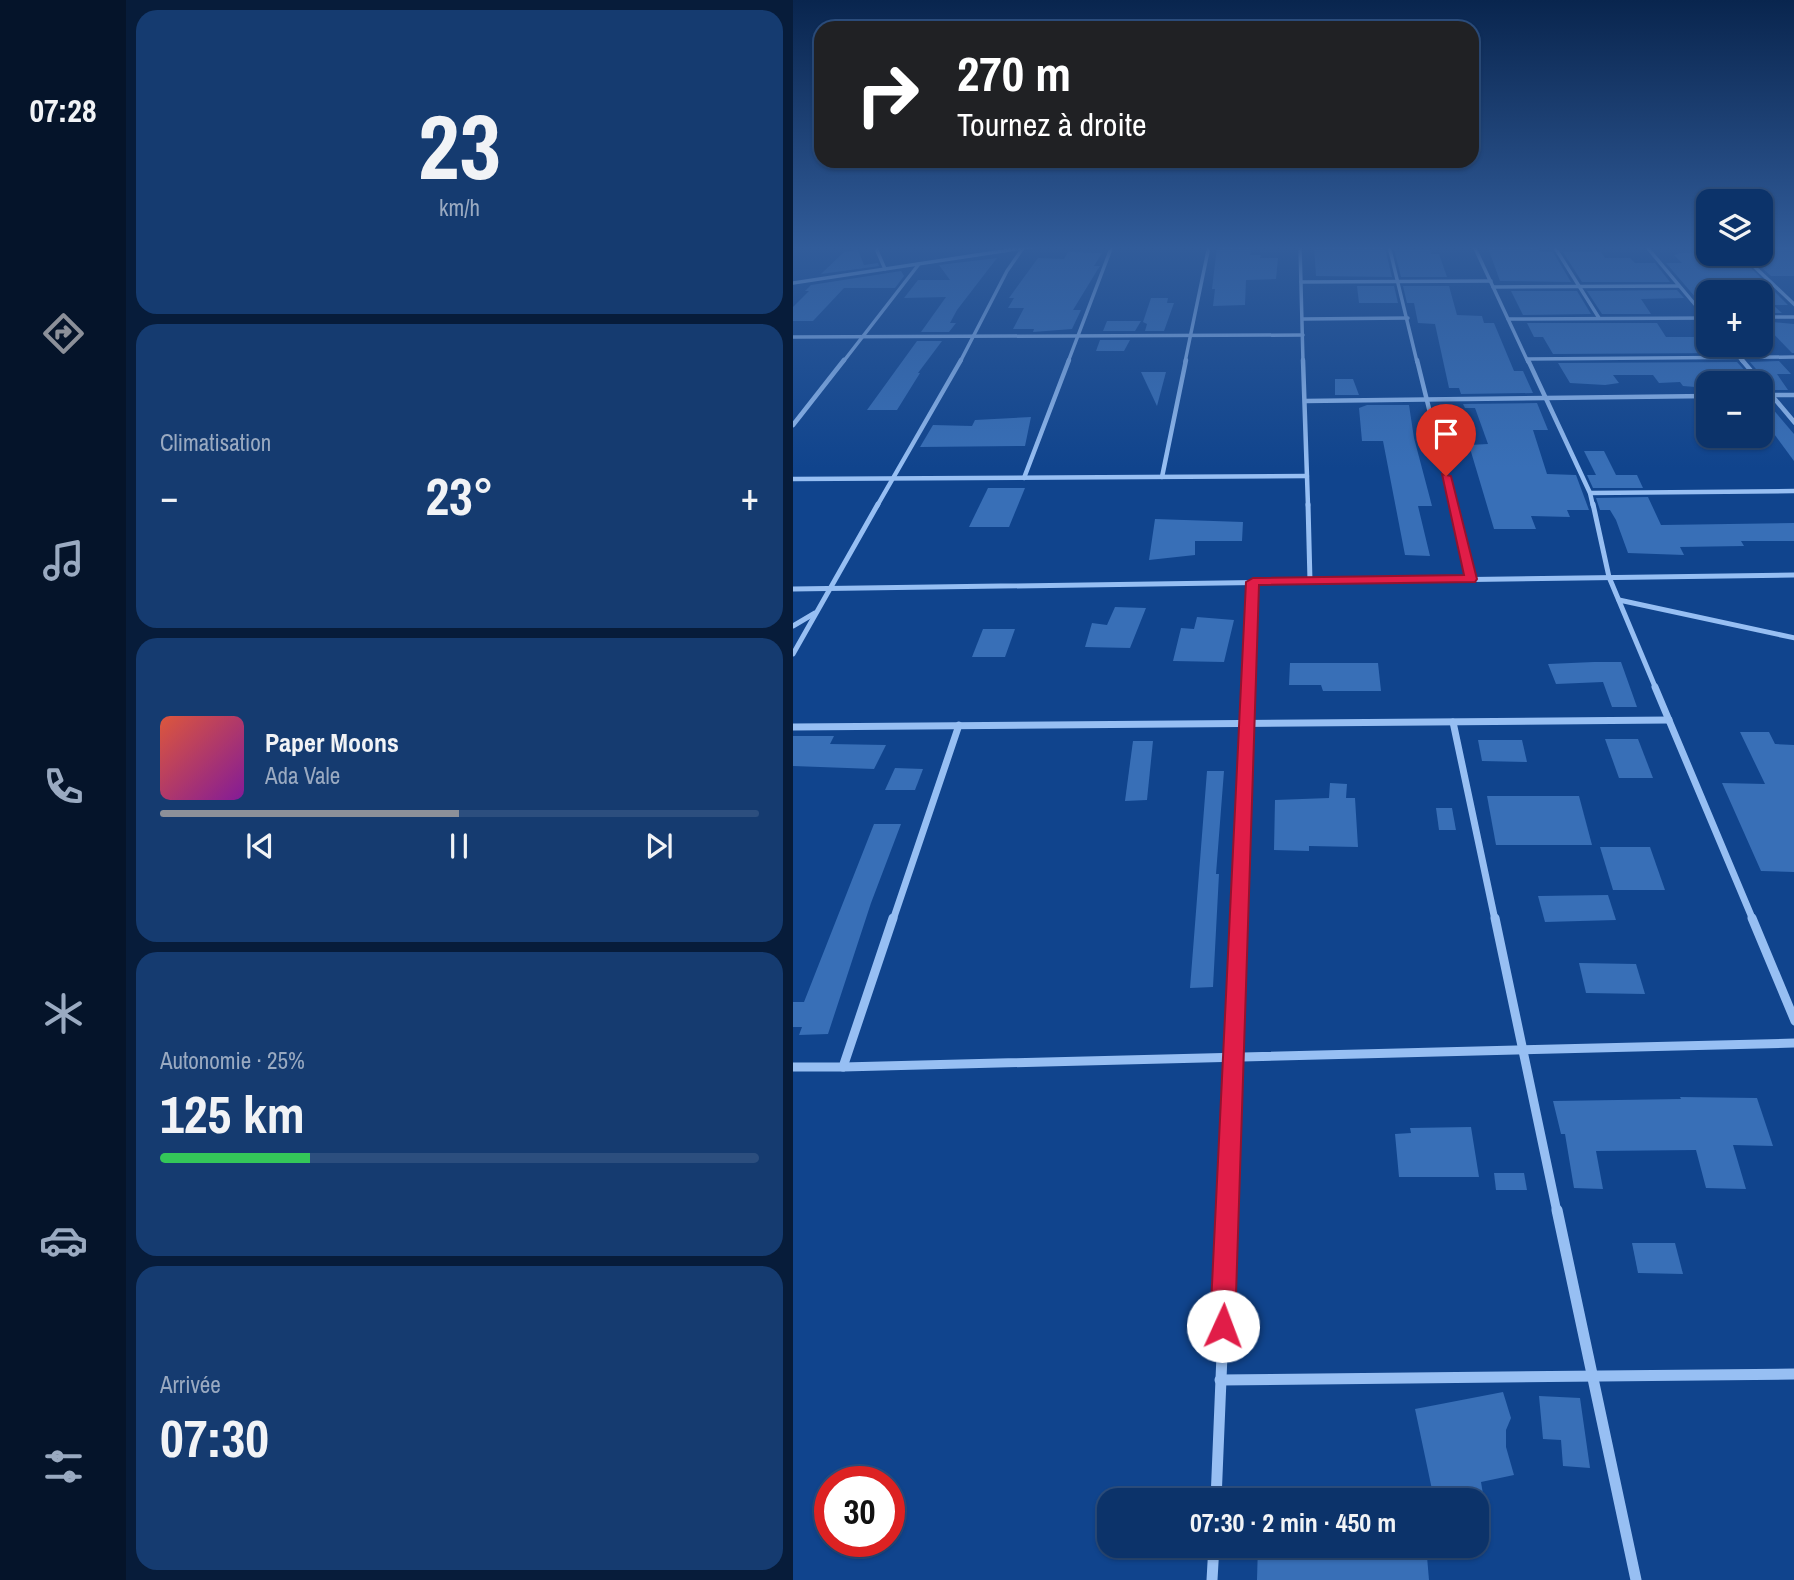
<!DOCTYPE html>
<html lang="fr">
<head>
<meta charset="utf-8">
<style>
  :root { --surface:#0c336a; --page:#153b70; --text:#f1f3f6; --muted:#9aaac1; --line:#2c4e7e; --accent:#8c9099 }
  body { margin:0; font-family:"Archivo Narrow",sans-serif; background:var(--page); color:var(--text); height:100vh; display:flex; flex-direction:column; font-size:26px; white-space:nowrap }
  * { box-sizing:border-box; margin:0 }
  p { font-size:23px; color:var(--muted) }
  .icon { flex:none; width:38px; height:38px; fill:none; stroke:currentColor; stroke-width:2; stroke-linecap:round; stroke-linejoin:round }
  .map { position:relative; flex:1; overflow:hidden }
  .drawer { display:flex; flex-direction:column; gap:10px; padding:10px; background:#071c3a; width:667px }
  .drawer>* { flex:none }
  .top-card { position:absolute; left:21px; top:21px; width:665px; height:147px; border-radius:21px; box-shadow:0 2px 5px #0004,0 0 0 2px var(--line); background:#202124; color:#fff; overflow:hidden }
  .controls { position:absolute; left:903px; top:189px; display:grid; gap:14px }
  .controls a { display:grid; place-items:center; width:77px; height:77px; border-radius:14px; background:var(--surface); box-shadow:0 2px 5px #0004,0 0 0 2px var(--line); font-size:35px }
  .speed { position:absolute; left:21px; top:1466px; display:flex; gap:14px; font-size:35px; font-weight:700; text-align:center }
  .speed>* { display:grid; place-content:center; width:91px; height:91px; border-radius:50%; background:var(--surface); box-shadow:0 2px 5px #0004,0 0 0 2px var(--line); line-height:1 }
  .speed .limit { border:10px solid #d22; background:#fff; color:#111 }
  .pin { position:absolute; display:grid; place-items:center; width:60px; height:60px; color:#fff; margin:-72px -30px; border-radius:50% 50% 50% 0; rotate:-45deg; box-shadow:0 0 7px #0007 }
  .pin .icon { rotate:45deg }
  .me { position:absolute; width:77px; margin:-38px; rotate:2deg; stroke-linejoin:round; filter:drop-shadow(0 0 5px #0008) }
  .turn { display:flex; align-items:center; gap:24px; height:147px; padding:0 28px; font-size:32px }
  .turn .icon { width:91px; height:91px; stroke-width:2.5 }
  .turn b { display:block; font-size:49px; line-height:60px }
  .big { font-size:52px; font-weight:700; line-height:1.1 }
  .drawer .tile { flex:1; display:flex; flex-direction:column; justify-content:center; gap:10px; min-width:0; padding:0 24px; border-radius:21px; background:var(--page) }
  .drawer .dial { align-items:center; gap:0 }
  .dial b { font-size:91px; line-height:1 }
  .song { display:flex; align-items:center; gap:21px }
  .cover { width:84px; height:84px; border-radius:10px; background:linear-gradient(135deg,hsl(10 70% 55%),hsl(290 70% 35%)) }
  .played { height:7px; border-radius:4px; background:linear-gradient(90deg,var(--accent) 50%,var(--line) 50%) }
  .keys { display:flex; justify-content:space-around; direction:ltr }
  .heat { display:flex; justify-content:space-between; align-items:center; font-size:38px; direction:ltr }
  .charge { height:10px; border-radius:5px; background:linear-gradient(90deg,#34c759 25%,var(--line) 0) }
  .trip { position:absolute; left:304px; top:1488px; width:392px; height:70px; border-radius:21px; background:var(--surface); box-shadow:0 2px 5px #0004,0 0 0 2px var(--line); font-weight:700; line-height:70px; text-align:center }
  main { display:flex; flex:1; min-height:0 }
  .dock { display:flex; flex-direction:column; width:126px; justify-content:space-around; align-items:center; background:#05142a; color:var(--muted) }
  .dock .icon { width:49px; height:49px }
  .dock .selected { color:var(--accent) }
  .dock b { font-size:32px; color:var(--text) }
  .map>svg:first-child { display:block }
  .building { fill:#386fb7 }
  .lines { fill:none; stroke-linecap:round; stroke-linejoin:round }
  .minor-far5 { stroke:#97bff3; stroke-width:3.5 }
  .minor-far4 { stroke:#97bff3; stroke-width:4.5 }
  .minor-far3 { stroke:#97bff3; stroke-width:5 }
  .minor-far2 { stroke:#97bff3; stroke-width:7 }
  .minor-far1 { stroke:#97bff3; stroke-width:9 }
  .minor { stroke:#97bff3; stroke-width:11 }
  .route { fill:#e11d48; stroke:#92132f; stroke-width:2 }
</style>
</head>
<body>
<main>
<nav class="dock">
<b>07:28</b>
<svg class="icon selected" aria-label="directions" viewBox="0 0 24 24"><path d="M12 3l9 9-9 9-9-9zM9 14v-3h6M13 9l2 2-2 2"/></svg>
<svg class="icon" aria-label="music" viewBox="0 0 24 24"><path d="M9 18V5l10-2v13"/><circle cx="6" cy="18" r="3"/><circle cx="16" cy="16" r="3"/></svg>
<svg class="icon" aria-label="phone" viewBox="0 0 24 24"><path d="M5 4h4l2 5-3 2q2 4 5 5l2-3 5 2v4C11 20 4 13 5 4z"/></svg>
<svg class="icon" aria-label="climate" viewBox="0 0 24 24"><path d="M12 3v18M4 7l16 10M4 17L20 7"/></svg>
<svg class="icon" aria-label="car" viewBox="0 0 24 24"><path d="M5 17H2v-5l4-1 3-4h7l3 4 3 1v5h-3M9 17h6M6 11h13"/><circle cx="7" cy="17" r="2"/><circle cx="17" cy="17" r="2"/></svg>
<svg class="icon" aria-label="filters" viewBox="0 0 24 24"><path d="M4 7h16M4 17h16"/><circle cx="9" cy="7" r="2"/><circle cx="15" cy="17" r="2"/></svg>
</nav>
<section class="drawer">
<div class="tile dial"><b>23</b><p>km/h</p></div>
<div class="tile"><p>Climatisation</p>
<div class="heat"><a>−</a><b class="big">23°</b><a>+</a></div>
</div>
<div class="tile">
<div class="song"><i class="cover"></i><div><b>Paper Moons</b><p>Ada Vale</p></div></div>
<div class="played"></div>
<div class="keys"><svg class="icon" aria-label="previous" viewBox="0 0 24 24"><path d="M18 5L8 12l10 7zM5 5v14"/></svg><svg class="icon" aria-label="pause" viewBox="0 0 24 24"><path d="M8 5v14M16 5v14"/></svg><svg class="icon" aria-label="next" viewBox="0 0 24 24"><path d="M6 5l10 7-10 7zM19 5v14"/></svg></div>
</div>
<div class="tile"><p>Autonomie · 25%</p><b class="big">125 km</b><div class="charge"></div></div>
<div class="tile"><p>Arrivée</p><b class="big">07:30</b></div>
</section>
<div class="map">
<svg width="1002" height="1580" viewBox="0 0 1002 1580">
  <rect width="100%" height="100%" fill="#10448d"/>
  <g class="building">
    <polygon points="521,246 592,248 599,277 523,276"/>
    <polygon points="424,247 458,248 457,255 468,255 467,258 485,258 483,279 453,280 452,305 420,306 422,289 419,289"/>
    <polygon points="968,247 1001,247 1001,276 978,276 968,267"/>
    <polygon points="695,248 745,248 747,252 760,252 778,282 707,281"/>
    <polygon points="601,249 637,250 638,254 646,254 654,277 608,277"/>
    <polygon points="65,250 71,265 85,263 86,266 28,274 51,252"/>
    <polygon points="275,252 309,253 301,266 307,266 305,269 280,310 288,310 279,329 240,332 241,329 220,329 231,308 215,308 221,298 216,298 245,258 271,259"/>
    <polygon points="770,252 808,252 812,258 837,258 842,263 862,263 877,282 789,282"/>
    <polygon points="915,252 944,254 995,305 980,305 989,313 968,313 968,292 915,292 915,312 873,263 889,263 881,255 886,254 884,253"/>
    <polygon points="204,258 164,310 157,323 163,323 156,332 128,332 153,297 111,298 125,280 157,280 146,265"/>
    <polygon points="108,271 111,276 102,288 51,288 20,321 0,321 0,307 16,291 12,291 18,285"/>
    <polygon points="564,286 601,286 605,303 566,303"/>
    <polygon points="610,286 656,286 664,315 689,316 691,323 701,323 721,371 730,371 740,393 668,394 666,388 656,388 642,324 625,323 621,303 614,303"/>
    <polygon points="884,290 891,298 848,299 858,314 809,314 794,291"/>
    <polygon points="718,291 784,291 798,314 730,315"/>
    <polygon points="358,298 375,298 374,303 381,303 371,331 352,331 354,324 350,322"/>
    <polygon points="314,321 348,321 342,331 310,331"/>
    <polygon points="968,321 1001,324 1001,353 999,353"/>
    <polygon points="734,323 864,323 873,337 915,337 915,345 932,345 937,353 760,354 750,337 741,337"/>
    <polygon points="307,340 337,340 331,351 303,351"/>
    <polygon points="124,341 149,341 125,373 127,373 104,410 74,410"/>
    <polygon points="941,345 970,345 977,353 948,353"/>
    <polygon points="986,361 998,374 984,374 995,390 981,390 957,362"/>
    <polygon points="944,362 956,375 915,376 915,388 890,386 887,382 866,383 860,375 820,375 826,383 812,385 777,383 765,363"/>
    <polygon points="348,372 373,372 364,406"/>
    <polygon points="542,379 560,379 566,395 542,395"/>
    <polygon points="968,400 972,400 1001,434 1001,461 968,416"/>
    <polygon points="744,403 755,430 740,430 754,474 783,475 796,510 774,510 777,517 738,516 743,529 701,529 676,445 695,444 682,408 672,408 670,404"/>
    <polygon points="574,405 616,405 621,438 639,506 625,506 637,556 612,555 590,441 569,441 566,408"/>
    <polygon points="238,417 232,446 127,447 140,425 179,426 182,420"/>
    <polygon points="791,451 811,451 823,475 844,475 850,488 800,488 794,475 803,475"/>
    <polygon points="195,488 232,488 216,527 176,527"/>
    <polygon points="855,497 868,525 1001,523 1001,541 948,541 951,546 887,547 891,555 835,553 823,520 817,510 807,510 803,498"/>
    <polygon points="362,519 450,522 449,541 402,541 402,555 356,560"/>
    <polygon points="322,607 353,608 337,648 292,647 299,623 314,625"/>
    <polygon points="404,617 441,620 431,662 380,661 388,628 401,629"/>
    <polygon points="190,629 222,629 212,657 179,657"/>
    <polygon points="801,662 828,662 844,707 819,707 810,682 763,684 755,664"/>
    <polygon points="497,663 585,663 588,691 530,691 528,685 496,685"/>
    <polygon points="947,732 976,732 982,744 1001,745 1001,872 968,871 929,783 972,784"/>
    <polygon points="0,736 41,736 37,744 93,745 81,769 0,766"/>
    <polygon points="812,739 845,739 860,778 826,778"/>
    <polygon points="685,740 729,740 734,762 689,761"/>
    <polygon points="340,741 360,741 354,800 332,801"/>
    <polygon points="102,768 130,769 122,790 92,790"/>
    <polygon points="414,771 431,771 423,874 426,874 420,987 397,988"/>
    <polygon points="537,783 554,784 553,798 562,798 565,847 516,846 516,851 481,850 482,800 536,798"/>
    <polygon points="694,796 786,796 799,845 703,845"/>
    <polygon points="643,808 659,808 663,830 646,830"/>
    <polygon points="81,824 108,824 78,903 35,1034 6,1035 9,1027 0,1027 0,1002 11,1002"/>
    <polygon points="807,847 857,847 872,890 820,890"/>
    <polygon points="815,895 823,920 752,922 745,896"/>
    <polygon points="786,963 843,964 852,994 793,993"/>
    <polygon points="887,1097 964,1098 980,1146 940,1145 953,1189 913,1188 903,1150 803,1151 810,1189 781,1188 772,1134 768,1134 760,1101 888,1099"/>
    <polygon points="678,1127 686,1177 606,1177 602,1134 618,1133 617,1128"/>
    <polygon points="701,1173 731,1173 734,1190 703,1190"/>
    <polygon points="839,1243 882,1243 890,1274 845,1273"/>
    <polygon points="710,1392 718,1418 713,1430 713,1447 721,1475 688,1482 691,1500 641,1499 622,1409"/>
    <polygon points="746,1396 787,1398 797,1468 770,1466 768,1440 750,1439"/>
    <polygon points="465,1545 633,1545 636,1580 464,1580"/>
  </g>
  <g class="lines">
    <g class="minor-far5">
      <polyline points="82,246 92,269"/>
      <polyline points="507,246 510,362"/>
      <polyline points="596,246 624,362"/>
      <polyline points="681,246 735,362"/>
      <polyline points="761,246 806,318"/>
      <polyline points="853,246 915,320"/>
      <polyline points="948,254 1002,305"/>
      <polyline points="508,282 698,281"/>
      <polyline points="0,283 243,246"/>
      <polyline points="700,287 886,286"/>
      <polyline points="968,317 1002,317"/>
      <polyline points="510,319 615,318"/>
      <polyline points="715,319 915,318"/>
      <polyline points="0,337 510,335"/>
      <polyline points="936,345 950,362"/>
      <polyline points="734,359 1002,357"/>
      <polyline points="50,362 126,264"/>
      <polyline points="167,362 214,271 230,248"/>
      <polyline points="275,362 319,246"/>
      <polyline points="392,362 416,246"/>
    </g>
    <g class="minor-far4">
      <polyline points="510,360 515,506"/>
      <polyline points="624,360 660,506"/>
      <polyline points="735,360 797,493 800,506"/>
      <polyline points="949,360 1002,423"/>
      <polyline points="968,395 1002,395"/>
      <polyline points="512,401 915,396"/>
      <polyline points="0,425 51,360"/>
      <polyline points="369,477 393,360"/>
      <polyline points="231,478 276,360"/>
      <polyline points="0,479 514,476"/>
      <polyline points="797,493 1002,491"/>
      <polyline points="84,506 168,360"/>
    </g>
    <g class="minor-far3">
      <polyline points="515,504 517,581"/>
      <polyline points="660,504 678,579"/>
      <polyline points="800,504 816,577 863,689"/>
      <polyline points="0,589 1002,575"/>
      <polyline points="826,600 1002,638"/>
      <polyline points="0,626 22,613"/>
      <polyline points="0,654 85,504"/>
      <polyline points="456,689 460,582"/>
    </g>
    <g class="minor-far2">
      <polyline points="862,687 960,920"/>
      <polyline points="660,722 702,920"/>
      <polyline points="0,727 876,720"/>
      <polyline points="100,920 166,725"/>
      <polyline points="446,920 456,687"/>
    </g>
    <g class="minor-far1">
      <polyline points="702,918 764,1212"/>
      <polyline points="959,918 1002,1021"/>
      <polyline points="0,1067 50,1067 100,918"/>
      <polyline points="50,1067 1002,1043"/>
      <polyline points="435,1212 446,918"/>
    </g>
    <g class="minor">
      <polyline points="764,1210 843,1580"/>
      <polyline points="427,1380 1002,1374"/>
      <polyline points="423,1500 435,1210"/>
      <polyline points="419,1580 421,1545"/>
    </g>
  </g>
  <linearGradient id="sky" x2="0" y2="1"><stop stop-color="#09254e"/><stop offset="0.53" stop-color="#315c9a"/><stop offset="1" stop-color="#315c9a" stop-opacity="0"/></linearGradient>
  <rect width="1002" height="468" fill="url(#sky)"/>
  <polygon class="route" points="649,474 658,476 684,579 682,582 466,585 442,1326 438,1335 430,1339 421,1335 417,1326 453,582 460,578 671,575"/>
</svg>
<div class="controls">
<a><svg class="icon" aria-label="layers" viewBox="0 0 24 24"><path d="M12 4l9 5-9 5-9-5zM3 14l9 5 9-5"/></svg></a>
<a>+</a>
<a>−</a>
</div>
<div class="speed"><div class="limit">30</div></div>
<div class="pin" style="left:653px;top:476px;background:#d93025"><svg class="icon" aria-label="arrive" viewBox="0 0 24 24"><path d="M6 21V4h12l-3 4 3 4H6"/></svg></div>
<svg class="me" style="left:430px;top:1326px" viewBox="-20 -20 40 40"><circle r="19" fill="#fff"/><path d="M0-13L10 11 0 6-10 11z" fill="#e11d48"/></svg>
<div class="trip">07:30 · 2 min · 450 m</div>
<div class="top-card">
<div class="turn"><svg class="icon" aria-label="right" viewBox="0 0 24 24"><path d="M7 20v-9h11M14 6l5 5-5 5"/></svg><div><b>270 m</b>Tournez à droite</div></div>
</div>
</div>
</main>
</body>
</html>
